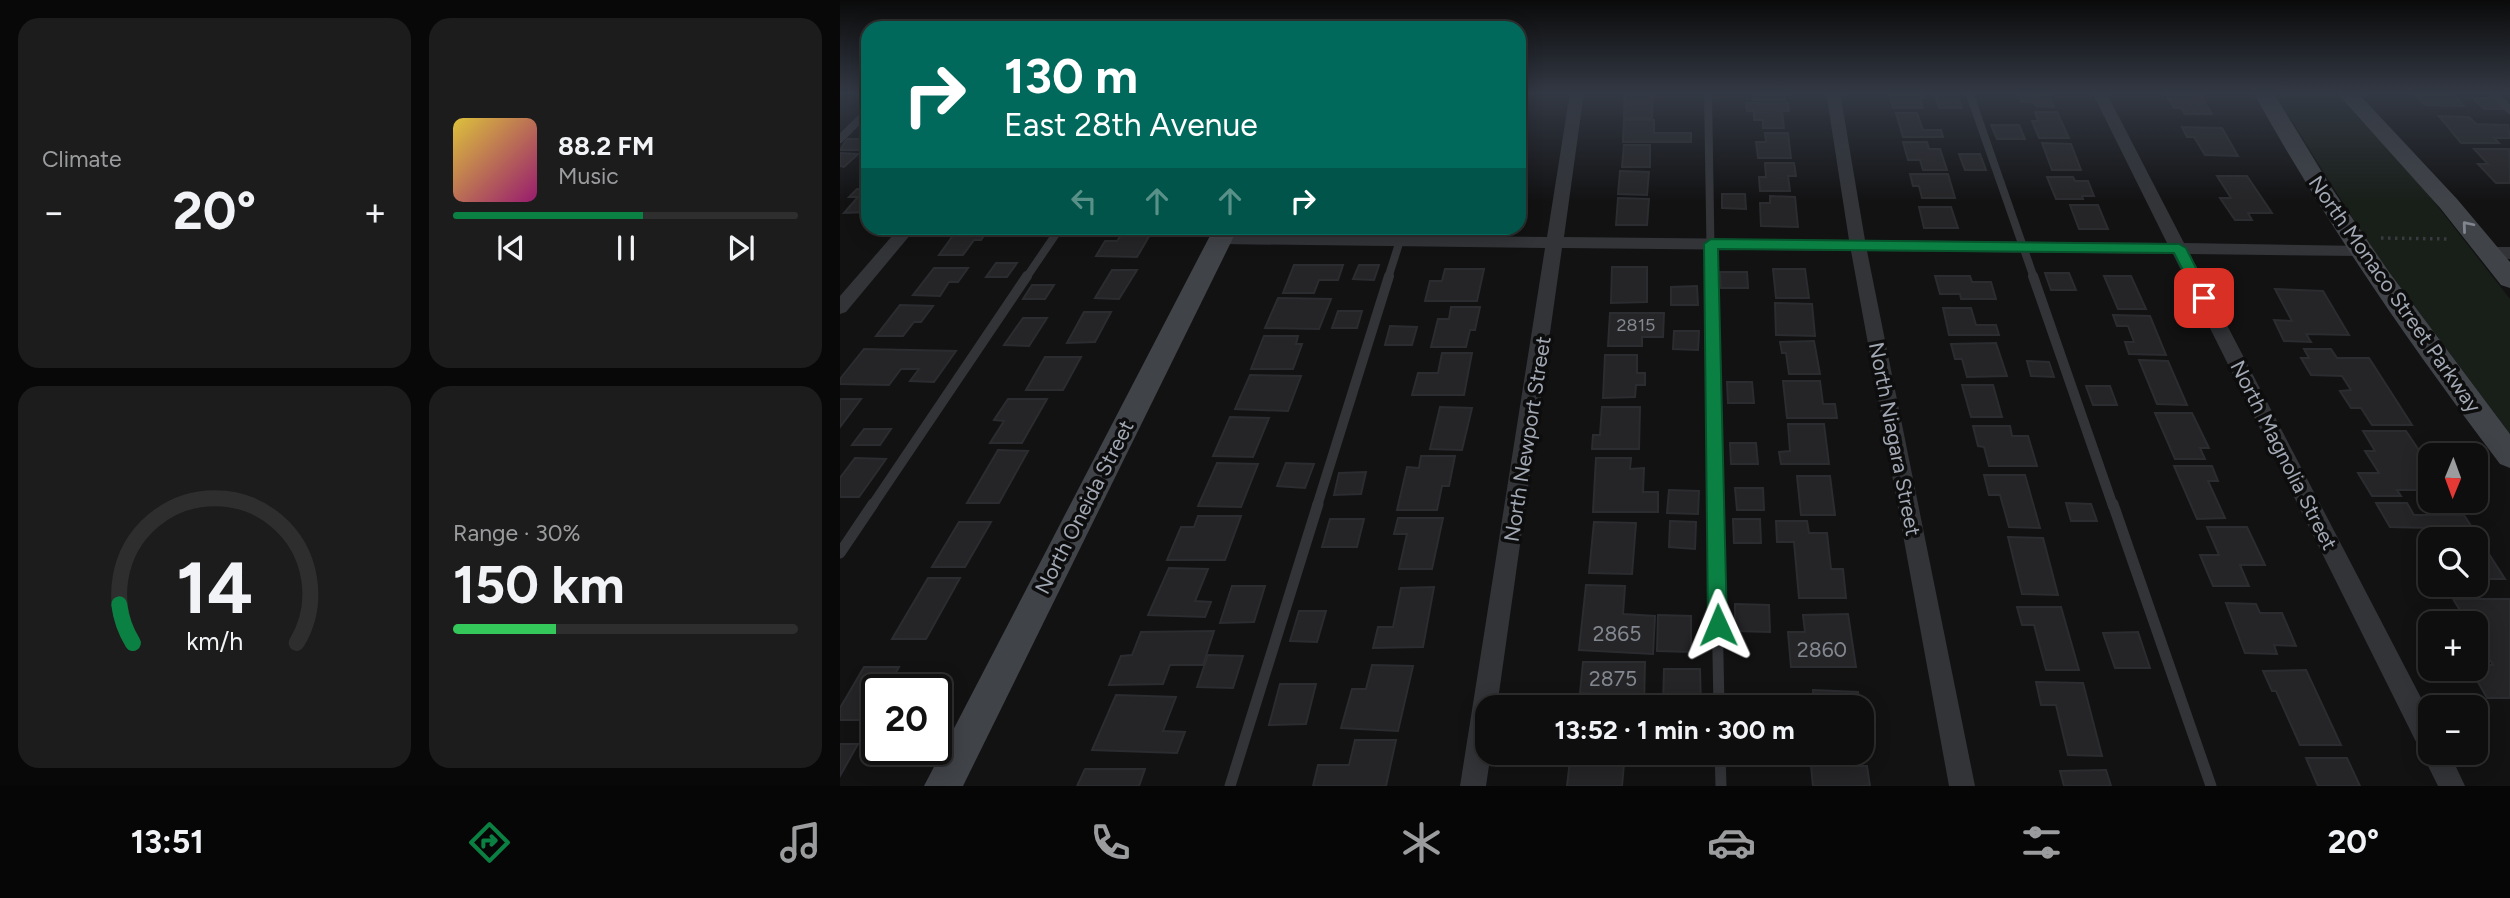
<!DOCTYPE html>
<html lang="en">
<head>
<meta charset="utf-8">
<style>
  :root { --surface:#0e0e0e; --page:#1c1c1c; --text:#f1f3f6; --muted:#9b9c9e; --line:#2e2e2e; --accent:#0b8043 }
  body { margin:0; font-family:Figtree,sans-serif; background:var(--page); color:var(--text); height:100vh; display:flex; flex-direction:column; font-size:26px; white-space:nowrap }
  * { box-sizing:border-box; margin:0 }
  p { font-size:23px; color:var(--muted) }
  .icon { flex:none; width:38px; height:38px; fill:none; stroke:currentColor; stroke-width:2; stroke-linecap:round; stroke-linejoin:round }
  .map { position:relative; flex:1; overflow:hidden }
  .details { display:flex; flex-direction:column; gap:18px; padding:18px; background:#080808; width:840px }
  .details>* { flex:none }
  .hud { position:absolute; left:21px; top:21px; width:665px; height:214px; border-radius:21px; box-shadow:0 4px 18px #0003,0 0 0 2px var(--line); background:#00695c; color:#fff; overflow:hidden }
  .needle { width:46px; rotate:181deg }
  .buttons { position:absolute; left:1578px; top:443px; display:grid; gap:14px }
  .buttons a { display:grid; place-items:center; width:70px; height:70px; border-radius:14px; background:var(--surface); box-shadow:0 4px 18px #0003,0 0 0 2px var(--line); font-size:35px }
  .speed { position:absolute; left:21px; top:674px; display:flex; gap:14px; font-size:35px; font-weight:700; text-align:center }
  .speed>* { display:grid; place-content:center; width:91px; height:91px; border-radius:50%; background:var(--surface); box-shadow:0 4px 18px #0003,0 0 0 2px var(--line); line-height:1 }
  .speed .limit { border:4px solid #111; border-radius:10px; background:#fff; color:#111 }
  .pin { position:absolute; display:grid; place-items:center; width:60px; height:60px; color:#fff; margin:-30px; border-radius:14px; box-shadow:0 4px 10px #0006 }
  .me { position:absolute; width:77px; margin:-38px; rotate:359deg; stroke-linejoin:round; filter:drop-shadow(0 0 5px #0008) }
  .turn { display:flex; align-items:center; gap:24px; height:147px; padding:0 28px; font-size:32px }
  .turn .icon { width:91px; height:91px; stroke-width:2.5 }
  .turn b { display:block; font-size:49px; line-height:60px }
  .lanes { display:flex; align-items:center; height:66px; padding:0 28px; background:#0003; justify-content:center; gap:35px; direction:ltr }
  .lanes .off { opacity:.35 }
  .big { font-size:52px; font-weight:700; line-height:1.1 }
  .details .card { flex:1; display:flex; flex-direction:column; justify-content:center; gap:10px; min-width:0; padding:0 24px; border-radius:21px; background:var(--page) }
  .details .dial { align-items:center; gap:0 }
  .dial svg { height:182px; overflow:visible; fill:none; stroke:var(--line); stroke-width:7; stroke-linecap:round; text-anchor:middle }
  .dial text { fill:var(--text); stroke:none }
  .song { display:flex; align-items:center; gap:21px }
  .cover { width:84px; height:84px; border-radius:10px; background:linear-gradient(135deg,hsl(50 70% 55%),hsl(320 70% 35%)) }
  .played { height:7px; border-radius:4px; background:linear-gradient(90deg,var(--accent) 55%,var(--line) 55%) }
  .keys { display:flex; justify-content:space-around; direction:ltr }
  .heat { display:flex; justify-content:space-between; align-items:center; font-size:38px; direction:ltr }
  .charge { height:10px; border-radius:5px; background:linear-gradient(90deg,#34c759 30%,var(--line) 0) }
  .details .tiles { flex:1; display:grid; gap:18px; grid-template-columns:repeat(2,1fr) }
  .trip { position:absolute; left:635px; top:695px; width:399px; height:70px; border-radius:21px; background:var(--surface); box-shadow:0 4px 18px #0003,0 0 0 2px var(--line); font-weight:700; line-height:70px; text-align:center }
  .tab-bar { display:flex; height:112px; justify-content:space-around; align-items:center; background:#060606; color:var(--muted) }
  .tab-bar .icon { width:49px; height:49px }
  .tab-bar .active { color:var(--accent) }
  .tab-bar b { font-size:32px; color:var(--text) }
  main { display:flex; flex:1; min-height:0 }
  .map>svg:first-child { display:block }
  .green { fill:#181e18 }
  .building { fill:#252527; stroke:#2b2c2f; stroke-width:2 }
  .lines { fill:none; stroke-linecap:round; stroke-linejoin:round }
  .path { stroke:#383b3f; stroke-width:3.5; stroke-dasharray:2.5 4.5; stroke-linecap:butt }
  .lane-far2 { stroke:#323438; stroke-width:8 }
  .lane-far1 { stroke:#323438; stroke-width:10 }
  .lane { stroke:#323438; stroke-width:11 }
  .street { fill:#323438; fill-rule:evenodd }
  .secondary { fill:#404348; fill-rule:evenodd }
  .oneway { stroke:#80858e }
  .route { fill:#0b8043; stroke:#07532c; stroke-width:2 }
  .labels { text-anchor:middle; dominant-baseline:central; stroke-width:7; stroke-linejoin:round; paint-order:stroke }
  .number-label { font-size:18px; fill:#828790 }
  .street-label { font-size:21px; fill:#a2a9b4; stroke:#0d0d0e }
  .near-number-label { font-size:21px; fill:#828790 }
</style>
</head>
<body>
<main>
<section class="details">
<div class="tiles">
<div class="card"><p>Climate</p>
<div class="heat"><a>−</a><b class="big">20°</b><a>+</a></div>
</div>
<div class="card">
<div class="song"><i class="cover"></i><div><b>88.2 FM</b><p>Music</p></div></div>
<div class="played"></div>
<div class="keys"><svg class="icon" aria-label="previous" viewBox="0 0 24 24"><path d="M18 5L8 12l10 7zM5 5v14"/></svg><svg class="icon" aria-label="pause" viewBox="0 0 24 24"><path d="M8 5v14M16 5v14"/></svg><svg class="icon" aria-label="next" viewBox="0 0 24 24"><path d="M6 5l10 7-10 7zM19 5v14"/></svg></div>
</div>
<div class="card dial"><svg viewBox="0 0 100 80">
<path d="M14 69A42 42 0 1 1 86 69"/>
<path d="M14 69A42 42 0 0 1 8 52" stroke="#0b8043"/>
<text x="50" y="56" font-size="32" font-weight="700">14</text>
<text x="50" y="72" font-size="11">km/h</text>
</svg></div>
<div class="card"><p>Range · 30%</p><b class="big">150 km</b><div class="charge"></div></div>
</div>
</section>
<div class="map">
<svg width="1670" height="786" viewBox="0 0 1670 786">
  <rect width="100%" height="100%" fill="#121213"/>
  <polygon class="green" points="1434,92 1495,92 1582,186 1670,299 1670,434 1531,248"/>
  <g class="building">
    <polygon points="913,92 944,92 945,100 913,100"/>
    <polygon points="1049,92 1082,92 1084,98 1080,98 1083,108 1053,108"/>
    <polygon points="1178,92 1208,92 1214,107 1196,106 1194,102 1181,102"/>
    <polygon points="1324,92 1358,92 1372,114 1345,114 1341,108 1334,108"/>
    <polygon points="1573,92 1611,92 1624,106 1585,105"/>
    <polygon points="785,96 813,96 812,118 784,118"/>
    <polygon points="1095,96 1118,96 1122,108 1099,108"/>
    <polygon points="1633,98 1652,98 1663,109 1644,109"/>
    <polygon points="906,103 948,103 949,111 942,111 944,128 923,128 923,120 914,120 914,111 907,111"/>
    <polygon points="1195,112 1217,112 1229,138 1199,138 1192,121 1198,121"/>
    <polygon points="1056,113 1077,113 1083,130 1101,130 1103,137 1063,137"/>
    <polygon points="1599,116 1629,117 1636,124 1668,125 1670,138 1654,138 1659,143 1621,143"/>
    <polygon points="784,120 814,120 814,133 851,133 851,142 783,142"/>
    <polygon points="1151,125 1179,125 1185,139 1157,139"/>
    <polygon points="1342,127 1382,128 1398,156 1365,155 1354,137 1347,137"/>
    <polygon points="925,133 948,133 951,158 918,158 916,142 926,142"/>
    <polygon points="7,139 28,139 28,147 25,150 0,150"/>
    <polygon points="1063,142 1087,142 1089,149 1100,149 1107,170 1083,170 1080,160 1068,160"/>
    <polygon points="1202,143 1231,144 1241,170 1212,170"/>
    <polygon points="784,145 810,145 810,167 782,167"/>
    <polygon points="1634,149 1669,149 1670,183 1656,183 1638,164 1648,164"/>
    <polygon points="0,153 18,154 4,167 0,166"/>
    <polygon points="1119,154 1140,154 1146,170 1125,170"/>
    <polygon points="925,163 954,163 956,176 948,176 950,191 920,191 919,177 926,177"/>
    <polygon points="780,171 809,172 807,195 778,194"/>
    <polygon points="1070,174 1108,174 1115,198 1082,198 1079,186 1073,186"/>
    <polygon points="1377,176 1407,176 1432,213 1408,213 1412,220 1395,220 1380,198 1391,198"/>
    <polygon points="1207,177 1233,177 1235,181 1248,181 1254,196 1242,196 1243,199 1216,199"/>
    <polygon points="17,189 28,189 28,212 4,213 18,197 9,197"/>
    <polygon points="882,194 905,194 906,209 882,208"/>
    <polygon points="930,196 955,197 958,227 921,226 920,203 930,203"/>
    <polygon points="778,198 809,199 807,225 776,225"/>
    <polygon points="1230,205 1258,205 1268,229 1239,229"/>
    <polygon points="1079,207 1111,207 1118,228 1084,228"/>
    <polygon points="286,228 314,228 297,257 256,256 265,241 277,241"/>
    <polygon points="149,229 141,240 134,240 123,255 99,255 117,230"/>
    <polygon points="156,263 177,263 167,277 146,277"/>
    <polygon points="454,265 503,265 498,280 479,280 474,293 443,293"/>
    <polygon points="519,265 539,265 534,280 513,279"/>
    <polygon points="772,267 807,267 807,302 771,303"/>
    <polygon points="94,268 128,268 118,282 109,282 100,296 73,295"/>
    <polygon points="605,269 644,269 637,301 585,301 590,281 602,281"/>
    <polygon points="933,269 965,269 969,298 936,298"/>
    <polygon points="272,270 297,270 279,299 255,298"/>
    <polygon points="880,272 907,272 908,288 881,288"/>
    <polygon points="1205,273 1229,273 1236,290 1211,290"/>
    <polygon points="1095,276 1130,276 1132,282 1151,282 1156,299 1121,299 1120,294 1100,294"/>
    <polygon points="1264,276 1291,276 1306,309 1278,309"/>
    <polygon points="192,285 214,285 205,299 183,299"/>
    <polygon points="857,286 858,305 831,305 831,287"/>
    <polygon points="1435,289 1483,291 1509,335 1466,334 1471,342 1444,341 1434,320 1452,321"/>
    <polygon points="438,298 491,299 479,329 425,328"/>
    <polygon points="935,303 972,304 975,336 936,335"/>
    <polygon points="60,305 93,306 81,322 74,322 63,336 36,336"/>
    <polygon points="611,307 640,307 635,330 630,330 626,347 591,347 598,319 609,319"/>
    <polygon points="1103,308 1131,308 1136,325 1156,325 1159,335 1109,335"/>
    <polygon points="498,311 522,311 517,328 492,328"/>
    <polygon points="244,312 271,312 255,342 227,343"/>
    <polygon points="770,313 824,313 823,337 802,337 802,346 768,346"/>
    <polygon points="1273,315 1310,316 1326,355 1289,354 1285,342 1294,342 1288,326 1277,326"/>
    <polygon points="183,318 207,318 189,346 164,345"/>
    <polygon points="550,326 577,327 572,345 545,345"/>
    <polygon points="834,331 859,331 858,350 833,349"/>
    <polygon points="424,336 458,336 456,344 462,344 453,369 411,369"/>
    <polygon points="974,341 980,374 949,374 946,353 942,353 940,342"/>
    <polygon points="1156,343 1167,376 1127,377 1122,359 1115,359 1111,344"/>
    <polygon points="24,349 116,351 94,382 70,381 79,369 61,369 49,385 0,384 0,379"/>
    <polygon points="1464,349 1491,349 1497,358 1529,358 1572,425 1532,425 1521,408 1511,408 1500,391 1511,390 1502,376 1471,375 1461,358 1469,358"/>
    <polygon points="602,353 632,353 624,395 572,395 578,373 598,373"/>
    <polygon points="765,355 797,355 797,373 805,373 805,385 796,385 795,397 763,398"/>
    <polygon points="205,357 241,357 223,390 186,390"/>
    <polygon points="1299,360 1328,361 1347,405 1317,404"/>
    <polygon points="1187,361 1209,362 1214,377 1191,376"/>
    <polygon points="410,375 461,376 448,411 395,409"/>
    <polygon points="943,381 980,381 983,404 995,404 997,418 947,418"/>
    <polygon points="887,382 912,382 914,403 888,403"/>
    <polygon points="1122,385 1153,385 1162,417 1131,417"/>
    <polygon points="1246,386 1270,386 1277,405 1253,405"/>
    <polygon points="0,399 21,399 0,427"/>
    <polygon points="168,399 207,399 182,443 150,443 164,421 154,420"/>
    <polygon points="600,407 632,408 622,450 590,449"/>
    <polygon points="762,407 800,407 799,449 752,449 753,435 760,435"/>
    <polygon points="1315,413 1352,413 1369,448 1360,448 1365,459 1335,459"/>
    <polygon points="390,417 429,418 413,457 373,456"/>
    <polygon points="948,424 984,424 989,464 941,464 939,452 950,451"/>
    <polygon points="1133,426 1170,426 1172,436 1188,436 1197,466 1149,466 1144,447 1138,446"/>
    <polygon points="24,429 51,429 40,445 12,445"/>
    <polygon points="1523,431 1566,431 1591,468 1591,490 1557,490 1561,496 1532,496 1518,473 1539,473 1525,451 1535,451"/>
    <polygon points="890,443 916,443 918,464 891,464"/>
    <polygon points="158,450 188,451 159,503 127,503"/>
    <polygon points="581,456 615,456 609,486 602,486 597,510 557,510 567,467 579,468"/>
    <polygon points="15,458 46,459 19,497 0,497 0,478"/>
    <polygon points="756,458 791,458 790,469 804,468 803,492 818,492 818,512 753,512"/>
    <polygon points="377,463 418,464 401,507 358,506"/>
    <polygon points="446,463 474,464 465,488 437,486"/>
    <polygon points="1334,466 1372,466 1378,481 1368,481 1385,518 1357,519"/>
    <polygon points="526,472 521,494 494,495 499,473"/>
    <polygon points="1144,475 1185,475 1200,528 1169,527 1160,495 1149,495"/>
    <polygon points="957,476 990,476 995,515 961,515"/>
    <polygon points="895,488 923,488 924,510 897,510"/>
    <polygon points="829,490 859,491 858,514 827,513"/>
    <polygon points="1226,503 1251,504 1257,521 1231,521"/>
    <polygon points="1536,503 1567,503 1574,515 1624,515 1665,579 1636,579 1636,539 1597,539 1590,528 1550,527"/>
    <polygon points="358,516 401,516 385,560 327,560 341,527 354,527"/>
    <polygon points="558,518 603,518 592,569 559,569 567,534 554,534"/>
    <polygon points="490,519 524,519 517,547 482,547"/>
    <polygon points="893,519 920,519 921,543 894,543"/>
    <polygon points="830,521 856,522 855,549 829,547"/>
    <polygon points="936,521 967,521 969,533 987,533 991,569 1003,569 1006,598 959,598 954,542 937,542"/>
    <polygon points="119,522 151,522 125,567 92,567"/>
    <polygon points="754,522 796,523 792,574 749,573"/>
    <polygon points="1367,527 1407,527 1425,565 1400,565 1409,586 1373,586 1360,555 1379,555"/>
    <polygon points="1168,537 1203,538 1218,595 1182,594"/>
    <polygon points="329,568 368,569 355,601 371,602 365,617 308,615"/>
    <polygon points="88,578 120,578 86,639 52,639"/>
    <polygon points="746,585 785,586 783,614 815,616 813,654 739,650"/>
    <polygon points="392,586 425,586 414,622 380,623"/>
    <polygon points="594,587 583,647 533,648 538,627 553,627 561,588"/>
    <polygon points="1613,599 1670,599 1670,698 1647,698 1630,668 1636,668 1636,665 1653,665 1636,637 1636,623 1628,623"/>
    <polygon points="1386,603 1416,604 1420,613 1442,613 1456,646 1434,645 1437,654 1405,653"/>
    <polygon points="895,604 929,605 930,632 895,631"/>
    <polygon points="1177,607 1221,607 1239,670 1206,670 1194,625 1182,625"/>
    <polygon points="459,611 486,611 477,642 450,641"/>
    <polygon points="1008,614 1016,667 951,667 948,632 965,632 963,615"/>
    <polygon points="818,615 851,616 851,652 817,651"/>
    <polygon points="374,631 363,665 330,665 323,684 269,685 281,656 292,655 301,632"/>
    <polygon points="1298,632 1310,668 1275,668 1263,633"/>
    <polygon points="368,655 403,656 393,688 357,687"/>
    <polygon points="743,662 805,662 804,707 753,707 754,694 740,693"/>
    <polygon points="532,665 573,666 558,731 501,728 512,689 526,689"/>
    <polygon points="24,667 59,667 46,690 37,690 37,707 29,720 0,720 0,708"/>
    <polygon points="824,669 860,669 861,707 823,707"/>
    <polygon points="1466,670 1501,745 1460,745 1436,691 1432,691 1423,671"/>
    <polygon points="1196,682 1243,683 1262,756 1228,755 1216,705 1201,705"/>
    <polygon points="440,684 476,684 466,724 429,725"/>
    <polygon points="973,690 1018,692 1020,707 974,707"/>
    <polygon points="276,695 336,697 323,731 345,732 337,753 252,750"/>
    <polygon points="941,699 942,707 903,707 903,700"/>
    <polygon points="515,740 556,740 546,786 473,786 478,765 509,765"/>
    <polygon points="0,744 18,744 0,776"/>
    <polygon points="731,752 785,752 782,786 727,786"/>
    <polygon points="1466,758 1507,758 1520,786 1478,786"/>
    <polygon points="971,766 1027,766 1030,786 973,786"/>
    <polygon points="245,769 305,769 299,786 237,786"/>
    <polygon points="1266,770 1271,786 1224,786 1220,771"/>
  </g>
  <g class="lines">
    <polyline class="path" points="1541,238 1609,239"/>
    <g class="lane-far2">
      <polyline points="868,92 871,278"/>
      <polyline points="1129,92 1194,278"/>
      <polyline points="1652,92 1670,110"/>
      <polyline points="0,139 28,111"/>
      <polyline points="186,278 220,228"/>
      <polyline points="548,278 564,228"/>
    </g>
    <g class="lane-far1">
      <polyline points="871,276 875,506"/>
      <polyline points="1193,276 1273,506"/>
      <polyline points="32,506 187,276"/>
      <polyline points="477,506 549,276"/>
    </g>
    <g class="lane">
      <polyline points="875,504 879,707"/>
      <polyline points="1273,504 1371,786"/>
      <polyline points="0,553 33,504"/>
      <polyline points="880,752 881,786"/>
      <polyline points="390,786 478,504"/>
    </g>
    <g class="street">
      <polygon points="730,92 744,92 724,237 1009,240 986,92 1000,92 1025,240 1327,243 1252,92 1266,92 1344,243 1525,246 1527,250 1519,256 1350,254 1591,717 1591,752 1609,752 1625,786 1598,786 1333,254 1027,251 1135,786 1109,786 1011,251 722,248 657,707 648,707 648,752 651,752 646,786 620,786 705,248 380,244 372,239 380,234 707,237"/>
      <polygon points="59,228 76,228 6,312 0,314 0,296"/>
      <polygon points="1649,247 1670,247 1670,259 1643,257 1641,253"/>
    </g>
    <g class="secondary">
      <path d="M1413,92H1433L1491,187L1549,272L1670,434V468L1660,464C1570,345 1485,222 1413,92Z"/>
      <polygon points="1496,92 1517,92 1617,199 1670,262 1670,288 1661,285 1601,209"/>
      <polygon points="374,228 398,228 123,786 84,786"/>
    </g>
  </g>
  <defs><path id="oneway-chevron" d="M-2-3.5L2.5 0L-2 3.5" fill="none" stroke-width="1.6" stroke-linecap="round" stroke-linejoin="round" transform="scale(1.75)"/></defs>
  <use class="oneway" href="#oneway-chevron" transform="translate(1627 226) rotate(-130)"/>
  <linearGradient id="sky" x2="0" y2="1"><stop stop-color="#0a0a0a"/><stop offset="0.46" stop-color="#333944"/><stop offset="1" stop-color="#333944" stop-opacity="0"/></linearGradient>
  <rect width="1670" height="202" fill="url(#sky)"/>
  <polygon class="route" points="871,239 1339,244 1346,248 1371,298 1364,303 1359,301 1334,253 878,249 887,625 885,632 878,634 871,632 868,625 864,244"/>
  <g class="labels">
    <g class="number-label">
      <text x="796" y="325">2815</text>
    </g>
    <g class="street-label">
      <text transform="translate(1555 294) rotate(55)">North Monaco Street Parkway</text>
      <text transform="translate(687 439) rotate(-81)">North Newport Street</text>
      <text transform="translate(1055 439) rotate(79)">North Niagara Street</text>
      <text transform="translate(1444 455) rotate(63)">North Magnolia Street</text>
      <text transform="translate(244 507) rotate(-63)">North Oneida Street</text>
    </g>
    <g class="near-number-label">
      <text x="777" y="633">2865</text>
      <text x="982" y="649">2860</text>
      <text x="773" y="678">2875</text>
    </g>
  </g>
</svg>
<div class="buttons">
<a><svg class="needle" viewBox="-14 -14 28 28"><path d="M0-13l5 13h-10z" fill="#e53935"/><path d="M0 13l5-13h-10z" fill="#9b9c9e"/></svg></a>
<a><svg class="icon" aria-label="search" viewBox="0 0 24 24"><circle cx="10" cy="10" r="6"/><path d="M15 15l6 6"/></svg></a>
<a>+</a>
<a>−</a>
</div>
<div class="speed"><div class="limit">20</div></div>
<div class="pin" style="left:1364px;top:298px;background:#d93025"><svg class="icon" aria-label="arrive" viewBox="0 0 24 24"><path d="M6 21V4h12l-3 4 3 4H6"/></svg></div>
<svg class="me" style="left:878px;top:625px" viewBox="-20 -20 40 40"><path d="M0-17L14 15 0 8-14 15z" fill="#0b8043" stroke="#fff" stroke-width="4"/></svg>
<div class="trip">13:52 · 1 min · 300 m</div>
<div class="hud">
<div class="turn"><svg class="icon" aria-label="right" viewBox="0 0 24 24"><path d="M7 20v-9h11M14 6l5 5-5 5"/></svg><div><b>130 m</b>East 28th Avenue</div></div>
<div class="lanes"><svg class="icon off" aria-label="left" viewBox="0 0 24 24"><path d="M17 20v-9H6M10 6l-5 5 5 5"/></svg><svg class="icon off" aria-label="ahead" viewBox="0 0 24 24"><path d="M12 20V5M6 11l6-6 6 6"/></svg><svg class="icon off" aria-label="ahead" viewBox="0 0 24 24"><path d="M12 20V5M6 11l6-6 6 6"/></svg><svg class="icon" aria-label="right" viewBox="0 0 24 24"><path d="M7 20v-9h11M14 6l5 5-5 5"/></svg></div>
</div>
</div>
</main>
<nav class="tab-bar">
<b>13:51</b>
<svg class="icon active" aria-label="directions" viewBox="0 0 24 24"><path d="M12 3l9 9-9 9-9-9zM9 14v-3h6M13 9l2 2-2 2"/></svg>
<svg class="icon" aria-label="music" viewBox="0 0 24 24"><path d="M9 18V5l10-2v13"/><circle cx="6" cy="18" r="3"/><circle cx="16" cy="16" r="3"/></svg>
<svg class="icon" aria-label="phone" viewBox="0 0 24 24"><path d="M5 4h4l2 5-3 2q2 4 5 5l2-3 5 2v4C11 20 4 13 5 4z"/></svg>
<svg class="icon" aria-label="climate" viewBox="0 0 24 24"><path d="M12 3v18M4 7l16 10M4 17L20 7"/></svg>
<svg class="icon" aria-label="car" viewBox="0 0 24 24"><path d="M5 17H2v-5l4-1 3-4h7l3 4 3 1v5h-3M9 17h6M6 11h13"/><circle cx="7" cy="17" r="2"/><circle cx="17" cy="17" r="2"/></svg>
<svg class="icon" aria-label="filters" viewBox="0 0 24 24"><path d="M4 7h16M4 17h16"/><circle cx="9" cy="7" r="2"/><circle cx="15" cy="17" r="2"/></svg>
<b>20°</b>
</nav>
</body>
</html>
